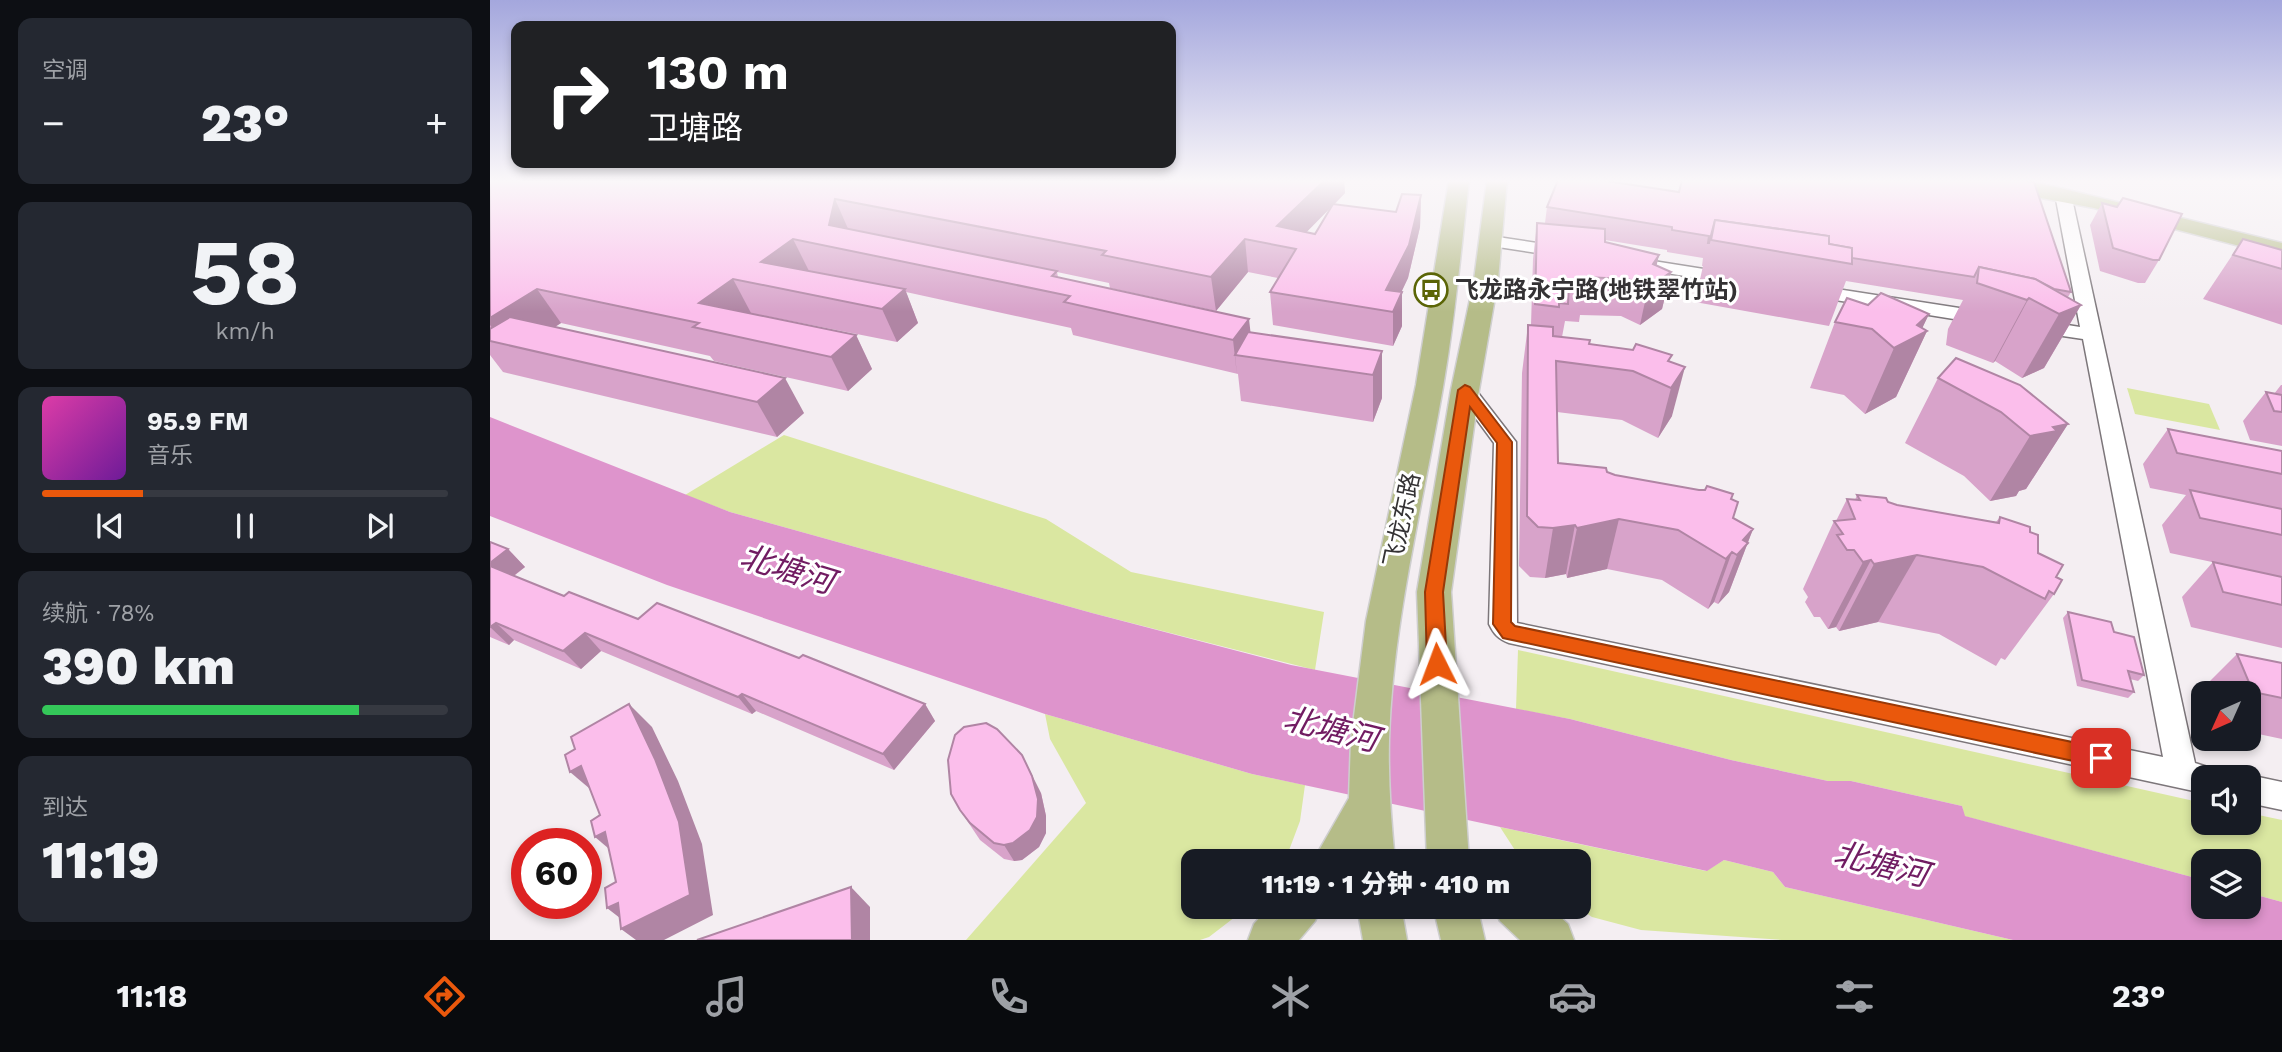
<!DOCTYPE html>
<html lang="zh">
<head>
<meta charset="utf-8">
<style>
  :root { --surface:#171b24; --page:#242831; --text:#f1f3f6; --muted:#9ea1a6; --line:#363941; --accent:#ea580c }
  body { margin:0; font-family:"Work Sans","Noto Sans SC",sans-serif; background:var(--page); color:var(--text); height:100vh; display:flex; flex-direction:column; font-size:26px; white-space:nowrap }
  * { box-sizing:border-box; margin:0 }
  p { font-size:23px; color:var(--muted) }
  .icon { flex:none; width:38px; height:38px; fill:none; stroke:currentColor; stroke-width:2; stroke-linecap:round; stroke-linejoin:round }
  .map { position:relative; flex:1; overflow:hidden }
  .details { display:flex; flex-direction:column; gap:18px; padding:18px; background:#0d0f14; width:490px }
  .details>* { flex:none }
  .guide { position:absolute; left:21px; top:21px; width:665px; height:147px; border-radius:14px; box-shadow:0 4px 10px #0003; background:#202124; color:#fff; overflow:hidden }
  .needle { width:46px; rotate:225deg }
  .buttons { position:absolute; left:1701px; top:681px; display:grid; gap:14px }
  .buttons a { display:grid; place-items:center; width:70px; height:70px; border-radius:14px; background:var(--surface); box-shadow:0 4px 10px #0003; font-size:35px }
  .speed { position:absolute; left:21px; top:828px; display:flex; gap:14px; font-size:35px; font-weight:700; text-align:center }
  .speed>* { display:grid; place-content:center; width:91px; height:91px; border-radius:50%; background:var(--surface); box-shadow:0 4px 10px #0003; line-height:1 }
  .speed .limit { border:10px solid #d22; background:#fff; color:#111 }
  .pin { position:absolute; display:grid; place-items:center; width:60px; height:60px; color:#fff; margin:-30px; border-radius:14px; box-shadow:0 4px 10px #0006 }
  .me { position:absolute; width:77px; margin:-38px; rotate:357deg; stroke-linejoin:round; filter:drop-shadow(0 0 5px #0008) }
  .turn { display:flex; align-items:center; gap:24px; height:147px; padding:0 21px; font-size:32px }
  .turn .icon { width:91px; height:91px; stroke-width:2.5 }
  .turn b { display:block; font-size:49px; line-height:60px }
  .big { font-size:52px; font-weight:800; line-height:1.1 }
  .details .widget { flex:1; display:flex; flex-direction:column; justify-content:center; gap:10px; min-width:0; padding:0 24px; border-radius:14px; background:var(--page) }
  .details .dial { align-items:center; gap:0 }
  .dial b { font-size:91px; line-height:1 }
  .song { display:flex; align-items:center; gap:21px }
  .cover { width:84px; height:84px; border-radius:10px; background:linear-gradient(135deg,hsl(320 70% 55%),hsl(280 70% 35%)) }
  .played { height:7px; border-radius:4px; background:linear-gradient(90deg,var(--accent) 25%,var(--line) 25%) }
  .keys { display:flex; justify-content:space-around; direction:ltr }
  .heat { display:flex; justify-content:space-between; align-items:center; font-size:38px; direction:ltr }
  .charge { height:10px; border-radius:5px; background:linear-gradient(90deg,#34c759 78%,var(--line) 0) }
  .trip { position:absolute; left:691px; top:849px; width:410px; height:70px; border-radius:14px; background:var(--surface); box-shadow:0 4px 10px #0003; font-weight:800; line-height:70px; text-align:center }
  .menu { display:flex; height:112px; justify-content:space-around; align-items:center; background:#090b0e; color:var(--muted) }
  .menu .icon { width:49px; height:49px }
  .menu .on { color:var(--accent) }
  .menu b { font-size:32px; color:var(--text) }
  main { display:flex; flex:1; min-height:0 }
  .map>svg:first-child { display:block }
  .green { fill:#dae7a1 }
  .water { fill:#de94cc }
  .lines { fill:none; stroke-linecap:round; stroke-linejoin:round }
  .minor-casing { stroke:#7c767a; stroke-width:3 }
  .major-casing { stroke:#cecece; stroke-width:3 }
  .minor { fill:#fff; fill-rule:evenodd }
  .major { fill:#b5bc88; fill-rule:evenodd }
  .wall { fill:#d8a3ca; fill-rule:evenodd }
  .shaded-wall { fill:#b085a4 }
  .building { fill:#fbbeeb; stroke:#b085a4; stroke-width:2 }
  .route { fill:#ea580c; stroke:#983908; stroke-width:2 }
  .labels { text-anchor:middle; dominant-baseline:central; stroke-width:6; stroke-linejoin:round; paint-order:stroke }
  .poi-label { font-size:24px; font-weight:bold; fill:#343234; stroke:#fff; text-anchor:start }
  .street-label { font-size:24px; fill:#343234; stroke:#fff }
  .near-water-label { font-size:32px; font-style:italic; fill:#711c62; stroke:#fff }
</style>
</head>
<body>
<main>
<section class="details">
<div class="widget"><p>空调</p>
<div class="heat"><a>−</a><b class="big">23°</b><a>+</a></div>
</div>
<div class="widget dial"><b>58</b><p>km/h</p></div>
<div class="widget">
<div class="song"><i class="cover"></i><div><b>95.9 FM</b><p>音乐</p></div></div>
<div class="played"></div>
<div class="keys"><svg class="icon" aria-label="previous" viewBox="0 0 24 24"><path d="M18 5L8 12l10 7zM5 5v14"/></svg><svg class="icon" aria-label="pause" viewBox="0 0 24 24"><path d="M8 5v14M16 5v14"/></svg><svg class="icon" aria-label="next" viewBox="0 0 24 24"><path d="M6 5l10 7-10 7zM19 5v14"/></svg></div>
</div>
<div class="widget"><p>续航 · 78%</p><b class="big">390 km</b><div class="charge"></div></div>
<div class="widget"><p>到达</p><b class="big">11:19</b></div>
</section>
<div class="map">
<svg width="1792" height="940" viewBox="0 0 1792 940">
  <rect width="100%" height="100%" fill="#f4eef2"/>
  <g class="green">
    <polygon points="1637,388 1719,404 1730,430 1645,414"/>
    <polygon points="294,435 556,519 641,572 834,612 825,670 602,613 240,512 195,495"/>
    <polygon points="1028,650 1713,803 1713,822 1759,822 1759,813 1792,820 1792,902 1759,893 1759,861 1713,861 1713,880 1474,816 1472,806 1361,781 1338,781 1241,760 1080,719 1026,709"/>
    <polygon points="555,714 762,774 815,785 810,821 795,861 704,861 704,906 758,907 719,937 710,940 476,940 596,803 560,739"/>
    <polygon points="1010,827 1216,871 1234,860 1283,872 1295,887 1523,940 1292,940 1151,930 1102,917 1087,907 1088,861 1032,861"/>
  </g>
  <polygon class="water" points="0,417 240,512 602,613 801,665 1080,719 1241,760 1338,781 1361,781 1472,806 1475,816 1713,880 1713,906 1759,906 1759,893 1792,902 1792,940 1523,940 1295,887 1283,872 1234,860 1217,871 762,774 555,714 177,585 0,516"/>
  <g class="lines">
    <defs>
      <g id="minor">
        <path d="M1573,189L1581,194L1705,763L1724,769L1727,777H1713V793L1019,643C1008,639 1004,634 999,624L1004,443L965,390L968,385H982L1026,442L1027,623L1673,757L1593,339L1546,332L1536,326L1546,320L1590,327L1565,194Z"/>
        <polygon points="1001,236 1073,247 1082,252 1073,257 995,245 992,241 995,237"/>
        <polygon points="1138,257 1239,273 1248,278 1239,283 1132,266 1129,262 1132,258"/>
        <polygon points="1321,285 1495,312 1505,318 1495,324 1314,295 1312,291 1314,287"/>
        <polygon points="1759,775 1792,782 1792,810 1759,803 1759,777 1753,777"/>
      </g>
      <g id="major">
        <path d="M959,180H979C971,249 965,318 953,387C933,504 903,620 899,739C898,780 901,820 905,861H823L859,798L861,740L876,621L926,385Z"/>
        <polygon points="997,180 1017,180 1008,280 989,390 961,592 979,861 937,861 927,592 961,390 984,280"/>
        <polygon points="1479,180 1530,180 1566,187 1792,243 1792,257 1604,208 1489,186"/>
        <polygon points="780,906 832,906 825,921 809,940 758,940 764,924"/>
        <polygon points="867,906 911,906 917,940 873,940"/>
        <polygon points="943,906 987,906 995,940 951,940"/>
        <polygon points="1003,906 1058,906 1078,924 1084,940 1030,940 1010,921"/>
      </g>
    </defs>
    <use href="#minor" class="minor-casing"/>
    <use href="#major" class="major-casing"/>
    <use href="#minor" class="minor"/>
    <use href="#major" class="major"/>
  </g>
  <g class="wall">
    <path d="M0,180H854L855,193L845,204L906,212L931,195L930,227L918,278L911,292H912V326L903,346L783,325L780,292L788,278L758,272L726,311L620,288L619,283L567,272L568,277L761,333L892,351V398L883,422L751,401L748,374L583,335L581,328L416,292L428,323L407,342L260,313L366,335L382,369L358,391L224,361L220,356L71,323L65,327L314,413L287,437L13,372L0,355ZM841,207L825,234L816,232Z"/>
    <polygon points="1189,192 1581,292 1578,297 1591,305 1554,368 1532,378 1505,361 1503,363 1456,345 1458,329 1473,300 1356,281 1339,326 1205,302 1213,266 1212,266 1213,258 1177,252 1177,250 1115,240 1115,242 1169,255 1166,266 1181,272 1172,309 1150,325 1131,316 1090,315 1089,322 1075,321 1072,337 1180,362 1182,416 1168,438 1132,420 1067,412 1068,463 1117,472 1125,475 1241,499 1243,518 1263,529 1239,592 1228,604 1224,602 1218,609 1172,580 1117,569 1077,578 1076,574 1055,578 1040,577 1029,566 1032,373 1038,325 1041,325 1043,259 1047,223 1055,223 1057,207"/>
    <polygon points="1612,203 1627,207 1669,260 1655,283 1648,283 1610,271 1600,225"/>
    <polygon points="1753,239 1792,250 1792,325 1713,299"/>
    <polygon points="1378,305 1439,314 1432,328 1437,331 1406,397 1375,414 1354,395 1320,388 1345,322"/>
    <polygon points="1448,378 1578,424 1536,489 1529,491 1526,496 1500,501 1474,476 1415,443"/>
    <polygon points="1791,385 1792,385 1792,446 1760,440 1753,421 1776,392 1784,394"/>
    <polygon points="1678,429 1792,451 1792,577 1680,553 1672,525 1696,495 1660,488 1653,464"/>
    <polygon points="1367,495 1407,505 1506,522 1510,517 1540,532 1548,553 1566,577 1564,594 1515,660 1511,658 1506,666 1449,634 1388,622 1349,631 1346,627 1338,629 1330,617 1324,617 1315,602 1318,597 1313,589 1344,521 1346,521 1357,499 1365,500"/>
    <polygon points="0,542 18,549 35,567 24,576 74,596 148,619 309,658 435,704 445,721 404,770 266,711 262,714 111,651 91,669 24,640 19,645 0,637"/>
    <polygon points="1723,562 1792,577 1792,648 1701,627 1692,597"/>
    <polygon points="1578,612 1624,632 1654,675 1648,681 1640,679 1644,692 1638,698 1587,686 1573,618"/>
    <polygon points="1747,654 1792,663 1792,739 1759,732 1759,693 1715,693 1713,688"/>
    <polygon points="551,793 556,816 556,833 549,847 532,860 524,861 514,859 490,840 470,810"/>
  </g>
  <g class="shaded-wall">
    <polygon points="835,180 854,180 855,193 801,248 787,226"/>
    <polygon points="931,195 930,227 918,278 902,312 896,290"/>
    <polygon points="345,199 359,231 339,225"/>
    <polygon points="303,239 319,271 271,262"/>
    <polygon points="755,239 758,272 726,311 721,277"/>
    <polygon points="1169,255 1162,285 1181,272 1172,309 1150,325 1163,264"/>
    <polygon points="243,279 261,313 233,334 209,303"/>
    <polygon points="47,289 71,323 32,348 15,344 0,325 0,318"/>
    <polygon points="415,289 428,323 407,342 392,309"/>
    <polygon points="912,292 912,326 903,346 903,312"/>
    <polygon points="1539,298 1505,361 1503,363 1537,300"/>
    <polygon points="1591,305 1554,368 1532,378 1569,314"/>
    <polygon points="1439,314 1429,335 1437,331 1406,397 1375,414 1404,348"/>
    <polygon points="759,319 763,354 745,355 747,375 743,340"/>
    <polygon points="366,335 382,369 358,391 341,357"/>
    <polygon points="892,351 892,398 883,422 883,375"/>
    <polygon points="1195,367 1182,416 1168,438 1181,388"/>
    <polygon points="295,378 314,413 287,437 267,402"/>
    <polygon points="1578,424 1536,489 1529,491 1526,496 1500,501 1540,436 1563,427"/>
    <polygon points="1129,519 1117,569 1077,578 1087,528"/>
    <polygon points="1085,525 1076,574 1055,578 1063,528"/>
    <polygon points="1263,529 1239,592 1228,604 1253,540"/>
    <polygon points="18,549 35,567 14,583 0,568 0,563"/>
    <polygon points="1242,552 1224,602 1218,609 1236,559"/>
    <polygon points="1427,555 1388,622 1349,631 1384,564"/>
    <polygon points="1381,560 1346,627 1338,629 1373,562"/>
    <polygon points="6,623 24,640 19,645 0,627"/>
    <polygon points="95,633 111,651 91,669 73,651"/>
    <polygon points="252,694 266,711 262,714 248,697"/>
    <polygon points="139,704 162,727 188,781 212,844 223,915 174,940 146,940 131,929 139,925 117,908 189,822"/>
    <polygon points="435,704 445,721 404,770 393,754"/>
    <polygon points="532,755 551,793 556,816 556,833 549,847 532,860 524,861 514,845"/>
    <polygon points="91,766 106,794 80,772"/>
    <polygon points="115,832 131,859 105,837"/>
    <polygon points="361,887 380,907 380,940 362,940"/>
  </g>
  <g class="building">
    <polygon points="0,180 835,180 787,226 825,234 843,204 906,212 912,194 931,195 919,245 896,290 912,292 903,312 780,292 806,249 755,239 721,277 612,255 616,251 345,199 339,225 567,271 562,276 759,319 743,340 574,302 580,296 303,239 271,262 415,289 392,309 243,279 209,303 366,335 341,357 203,327 209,323 47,289 0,318"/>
    <polygon points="1068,180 1110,180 1189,192 1192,180 1530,180 1544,182 1581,292 1564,289 1545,279 1489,267 1484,277 1362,258 1362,248 1339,244 1339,236 1225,220 1219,243 1218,243 1219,236 1182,230 1182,227 1057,207"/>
    <polygon points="1633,198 1692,214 1669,260 1663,260 1623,248 1612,203 1627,207"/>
    <polygon points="1225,220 1339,236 1339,244 1362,248 1362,264 1221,240"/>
    <polygon points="1047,223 1115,229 1115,242 1169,255 1163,264 1181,272 1158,288 1138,279 1095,277 1095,285 1079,284 1078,304 1069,303 1069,307 1045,304"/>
    <polygon points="1753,239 1792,250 1792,269 1743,255"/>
    <polygon points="1489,267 1545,279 1591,305 1569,314 1539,298 1537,300 1487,283"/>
    <polygon points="1391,293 1439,314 1427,325 1437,331 1404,348 1382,329 1345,322 1357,298 1378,305"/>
    <polygon points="20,317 295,378 267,402 0,341 0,329"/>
    <polygon points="1038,325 1063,327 1063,336 1100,340 1099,344 1143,350 1146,344 1182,355 1178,361 1195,367 1181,388 1143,371 1066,361 1068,463 1116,468 1117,472 1125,475 1209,490 1215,490 1217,486 1243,494 1241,499 1248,502 1243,518 1263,529 1253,540 1258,543 1247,555 1242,552 1236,559 1188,530 1129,519 1087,528 1085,525 1063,528 1048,527 1037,516"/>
    <polygon points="758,332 892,351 883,375 745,355"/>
    <polygon points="1466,358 1530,385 1578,424 1563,427 1567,431 1540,436 1511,412 1448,378"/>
    <polygon points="1776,392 1792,395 1792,412 1784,411"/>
    <polygon points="1678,429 1792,451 1792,474 1687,453"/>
    <polygon points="1700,490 1792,509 1792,535 1710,518"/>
    <polygon points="1367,495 1396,498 1398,502 1407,505 1503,522 1509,523 1510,517 1540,527 1540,532 1548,535 1548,553 1573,565 1566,577 1572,580 1564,594 1559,591 1555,599 1493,567 1427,555 1384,564 1381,560 1373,562 1364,550 1357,550 1347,535 1353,534 1344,521 1365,519 1357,499 1370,500"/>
    <polygon points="0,542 18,549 0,563"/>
    <polygon points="1723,562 1792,577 1792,605 1733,592"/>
    <polygon points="0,566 74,596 79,592 148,619 167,603 309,658 313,655 435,704 393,754 252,694 248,697 95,633 73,651 6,623 0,627"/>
    <polygon points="1578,612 1621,622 1624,632 1644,637 1654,675 1638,671 1644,692 1592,680"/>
    <polygon points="1747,654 1792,663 1792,698 1763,692"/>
    <polygon points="139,704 165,759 189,822 200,895 131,929 128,903 117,908 115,888 126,882 115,832 105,837 101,821 110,815 91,766 80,772 75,755 85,749 81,737"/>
    <polygon points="496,723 507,729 532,755 542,776 548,799 547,817 540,830 523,843 514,845 504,843 480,823 470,810 461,794 458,760 465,735 474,727"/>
    <polygon points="361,887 362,940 207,940"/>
  </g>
  <linearGradient id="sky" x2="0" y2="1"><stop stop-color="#a4a7dd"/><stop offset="0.58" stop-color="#faf7f9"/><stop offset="1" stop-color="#faf7f9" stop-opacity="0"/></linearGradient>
  <rect width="1792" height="312" fill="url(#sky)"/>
  <polygon class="route" points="975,385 980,387 1022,442 1021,622 1025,626 1611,748 1619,751 1622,758 1619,764 1611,767 1013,638 1003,624 1007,443 980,407 953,592 957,664 954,670 947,672 940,670 937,664 935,592 968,390"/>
  <defs>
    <symbol id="bus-ring" viewBox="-11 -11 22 22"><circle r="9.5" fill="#fff" stroke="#5b6506" stroke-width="1.5"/><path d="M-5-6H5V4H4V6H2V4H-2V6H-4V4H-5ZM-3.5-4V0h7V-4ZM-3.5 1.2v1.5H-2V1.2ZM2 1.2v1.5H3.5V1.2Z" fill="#5b6506"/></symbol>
  </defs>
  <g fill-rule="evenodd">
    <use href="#bus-ring" x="922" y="271" width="38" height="38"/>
  </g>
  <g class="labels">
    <g class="poi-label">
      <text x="965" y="290">飞龙路永宁路(地铁翠竹站)</text>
    </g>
    <g class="street-label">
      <text transform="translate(912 520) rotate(-78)">飞龙东路</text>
    </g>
    <g class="near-water-label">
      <text transform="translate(297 569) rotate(17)">北塘河</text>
      <text transform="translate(841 729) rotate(14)">北塘河</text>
      <text transform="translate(1391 864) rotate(14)">北塘河</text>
    </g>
  </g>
</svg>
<div class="buttons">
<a><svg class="needle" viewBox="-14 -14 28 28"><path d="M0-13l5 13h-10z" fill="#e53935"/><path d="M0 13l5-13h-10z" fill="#9ea1a6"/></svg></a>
<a><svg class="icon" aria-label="sound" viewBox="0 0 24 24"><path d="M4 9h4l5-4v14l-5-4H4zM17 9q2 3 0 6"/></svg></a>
<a><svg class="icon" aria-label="layers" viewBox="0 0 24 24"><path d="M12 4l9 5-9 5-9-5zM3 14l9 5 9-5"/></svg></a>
</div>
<div class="speed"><div class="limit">60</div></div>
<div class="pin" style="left:1611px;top:758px;background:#d93025"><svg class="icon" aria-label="arrive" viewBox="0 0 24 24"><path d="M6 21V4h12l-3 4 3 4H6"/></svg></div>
<svg class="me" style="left:947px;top:664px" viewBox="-20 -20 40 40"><path d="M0-17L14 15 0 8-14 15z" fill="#ea580c" stroke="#fff" stroke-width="4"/></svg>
<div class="trip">11:19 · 1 分钟 · 410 m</div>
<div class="guide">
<div class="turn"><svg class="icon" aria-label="right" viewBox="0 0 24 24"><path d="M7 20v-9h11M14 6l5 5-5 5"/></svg><div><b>130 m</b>卫塘路</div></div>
</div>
</div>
</main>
<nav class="menu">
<b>11:18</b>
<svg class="icon on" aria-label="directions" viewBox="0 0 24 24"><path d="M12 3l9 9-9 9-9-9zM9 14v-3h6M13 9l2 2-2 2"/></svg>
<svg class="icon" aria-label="music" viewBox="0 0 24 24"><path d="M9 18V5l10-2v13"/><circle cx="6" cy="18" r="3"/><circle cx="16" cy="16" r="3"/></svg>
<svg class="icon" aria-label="phone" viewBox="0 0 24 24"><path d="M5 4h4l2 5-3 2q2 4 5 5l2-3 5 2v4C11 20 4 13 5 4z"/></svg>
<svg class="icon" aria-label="climate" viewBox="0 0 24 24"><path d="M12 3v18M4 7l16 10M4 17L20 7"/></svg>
<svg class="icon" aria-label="car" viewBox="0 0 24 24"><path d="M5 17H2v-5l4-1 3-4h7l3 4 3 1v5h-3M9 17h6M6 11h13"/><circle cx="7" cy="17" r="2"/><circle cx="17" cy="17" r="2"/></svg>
<svg class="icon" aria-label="filters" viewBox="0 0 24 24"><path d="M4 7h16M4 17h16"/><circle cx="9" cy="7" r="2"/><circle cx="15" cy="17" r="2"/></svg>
<b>23°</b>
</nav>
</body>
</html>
